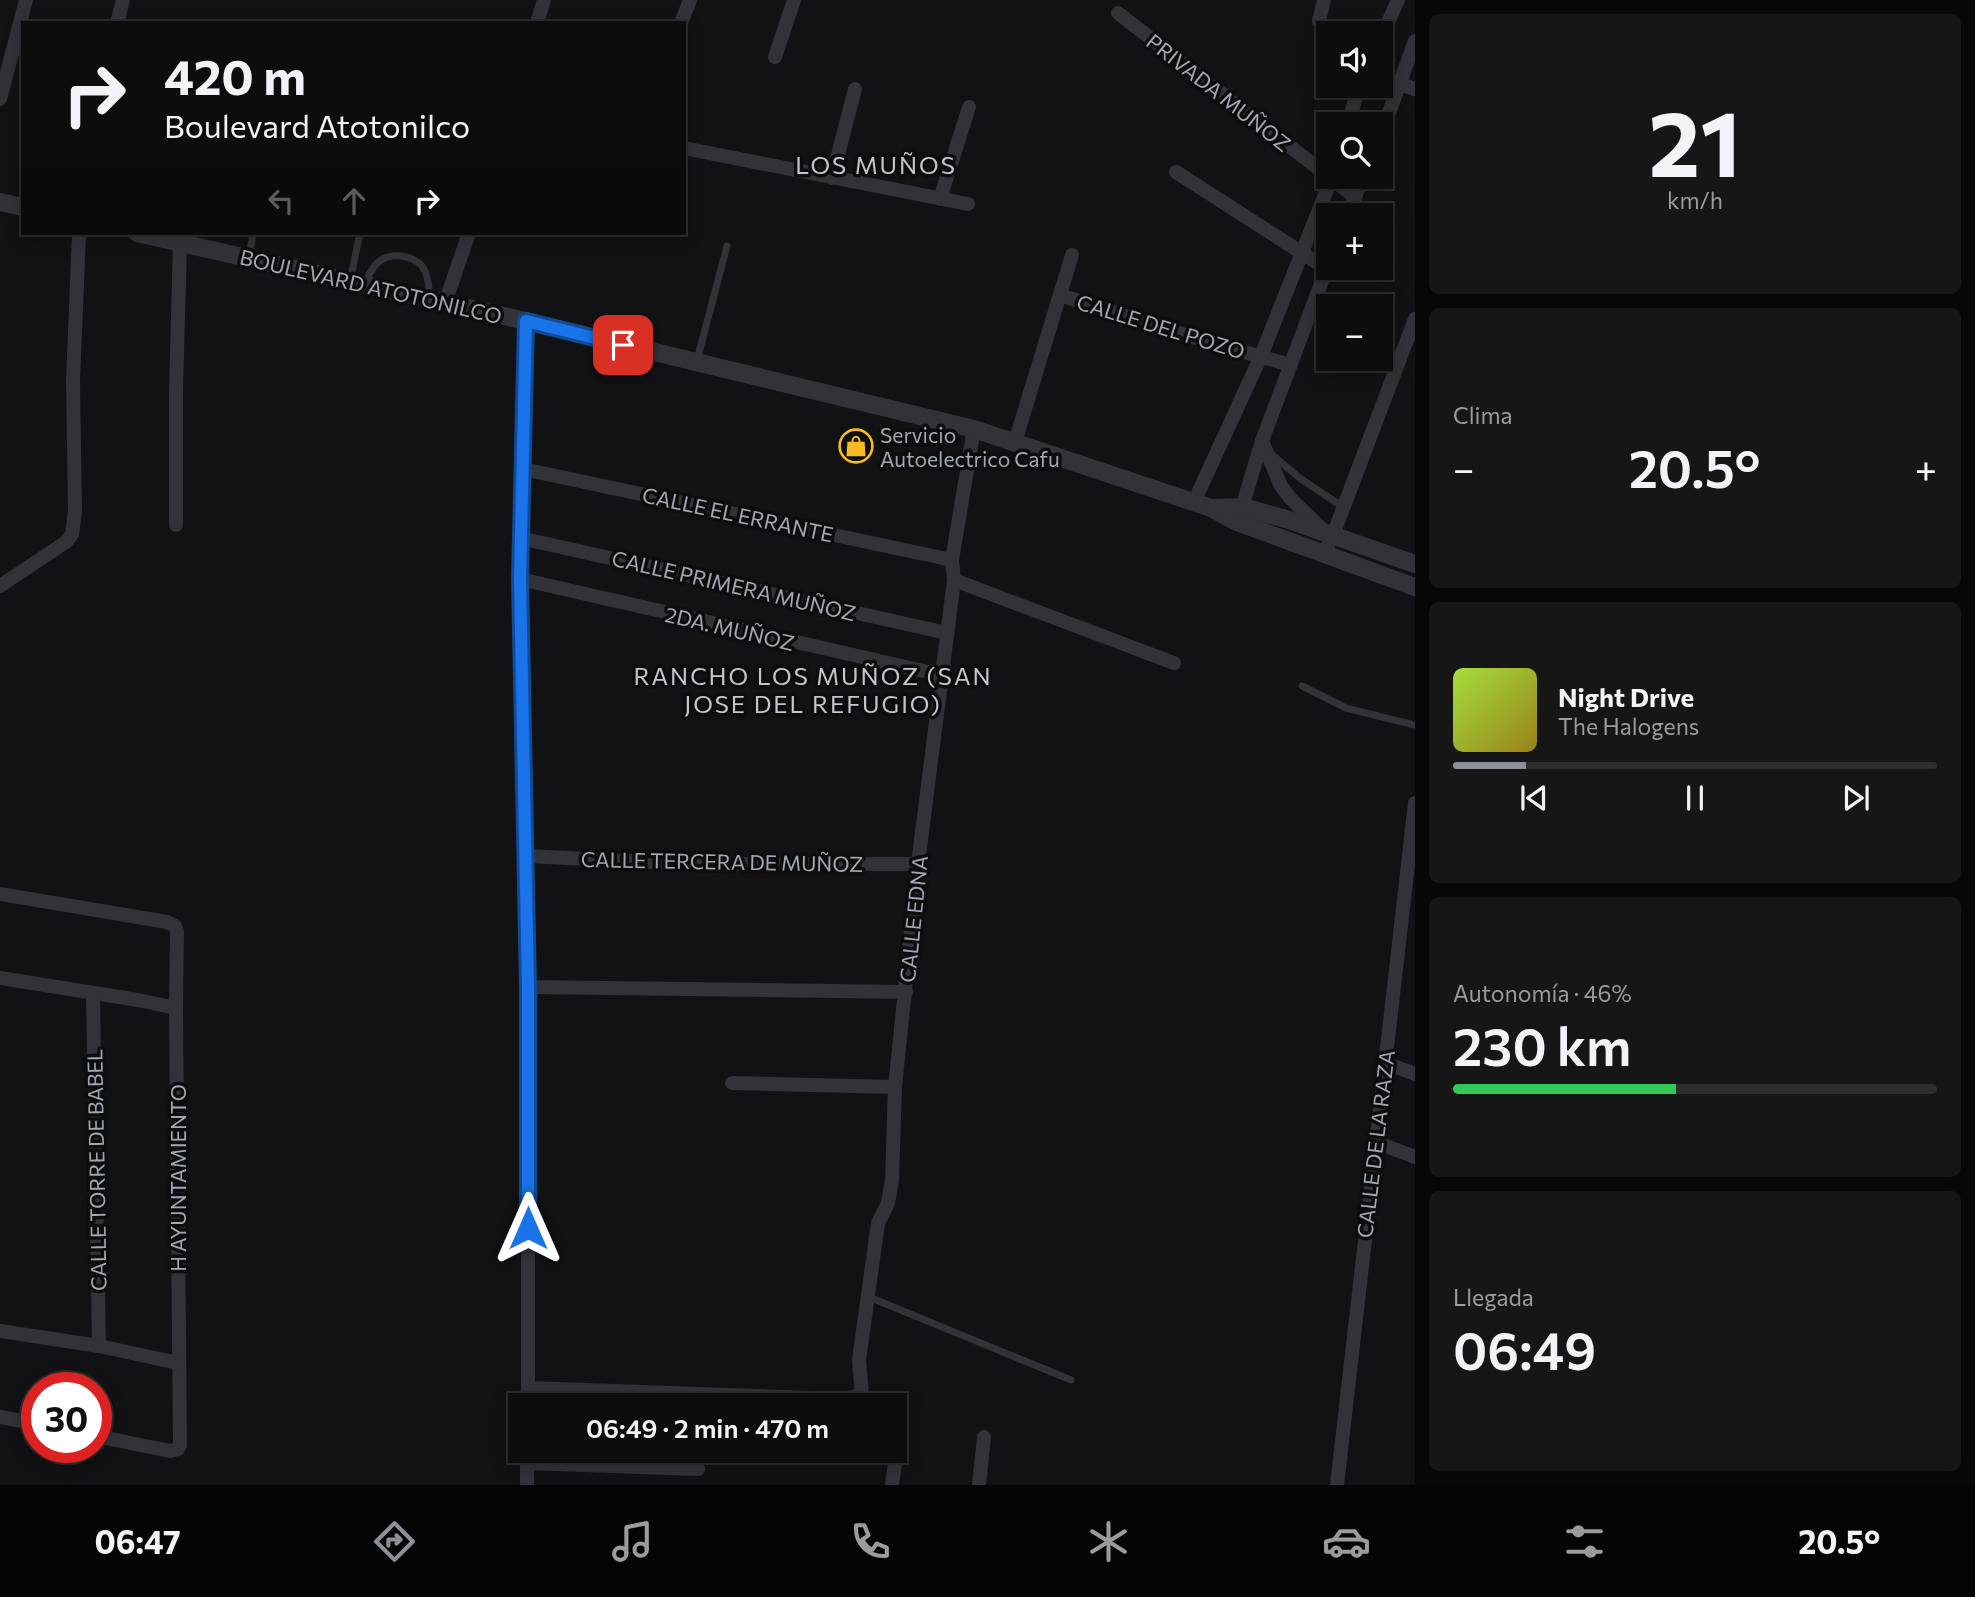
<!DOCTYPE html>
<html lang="es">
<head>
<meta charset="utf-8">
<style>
  :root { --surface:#0e0d0e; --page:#171617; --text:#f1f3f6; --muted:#9b9c9e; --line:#2e2d2e; --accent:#8c9099 }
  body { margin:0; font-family:Commissioner,sans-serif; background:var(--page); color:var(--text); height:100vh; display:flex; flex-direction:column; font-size:26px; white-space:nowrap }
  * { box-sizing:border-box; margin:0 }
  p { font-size:23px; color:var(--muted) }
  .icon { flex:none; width:38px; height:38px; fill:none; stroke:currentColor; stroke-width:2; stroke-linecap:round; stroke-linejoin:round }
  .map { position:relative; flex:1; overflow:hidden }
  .sheet { display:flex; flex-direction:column; gap:14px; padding:14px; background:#080708; width:560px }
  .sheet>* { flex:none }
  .hud { position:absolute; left:21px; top:21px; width:665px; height:214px; border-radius:0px; box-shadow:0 4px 18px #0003,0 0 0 2px var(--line); background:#0e0d0e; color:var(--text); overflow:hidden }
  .tools { position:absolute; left:1316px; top:21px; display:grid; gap:14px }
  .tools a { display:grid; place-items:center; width:77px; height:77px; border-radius:0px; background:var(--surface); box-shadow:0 4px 18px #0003,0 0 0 2px var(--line); font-size:35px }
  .speed { position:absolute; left:21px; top:1372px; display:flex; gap:14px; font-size:35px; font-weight:700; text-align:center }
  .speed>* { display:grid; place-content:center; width:91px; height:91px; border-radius:50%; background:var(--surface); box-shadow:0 4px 18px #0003,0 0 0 2px var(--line); line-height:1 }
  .speed .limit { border:10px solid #d22; background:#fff; color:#111 }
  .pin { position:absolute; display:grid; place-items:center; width:60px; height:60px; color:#fff; margin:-30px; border-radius:14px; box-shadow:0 4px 10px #0006 }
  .me { position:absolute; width:77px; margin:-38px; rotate:0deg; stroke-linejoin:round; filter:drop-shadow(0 0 5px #0008) }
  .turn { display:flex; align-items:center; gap:24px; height:147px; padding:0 28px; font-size:32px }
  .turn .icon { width:91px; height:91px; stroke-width:2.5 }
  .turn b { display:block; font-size:49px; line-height:60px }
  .lanes { display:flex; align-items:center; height:66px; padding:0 28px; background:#0003; justify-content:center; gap:35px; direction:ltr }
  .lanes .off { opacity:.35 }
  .big { font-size:52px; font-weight:600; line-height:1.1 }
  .sheet .card { flex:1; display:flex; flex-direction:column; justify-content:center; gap:10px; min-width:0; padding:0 24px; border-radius:10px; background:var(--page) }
  .sheet .dial { align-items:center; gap:0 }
  .dial b { font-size:91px; line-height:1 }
  .song { display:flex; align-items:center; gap:21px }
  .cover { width:84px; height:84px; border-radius:10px; background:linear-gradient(135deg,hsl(80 70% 55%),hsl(50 70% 35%)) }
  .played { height:7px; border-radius:4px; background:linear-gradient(90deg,var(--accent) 15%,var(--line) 15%) }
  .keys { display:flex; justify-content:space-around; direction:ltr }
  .heat { display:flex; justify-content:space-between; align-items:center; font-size:38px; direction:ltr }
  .charge { height:10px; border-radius:5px; background:linear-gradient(90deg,#34c759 46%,var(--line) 0) }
  .trip { position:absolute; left:508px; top:1393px; width:399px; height:70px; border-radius:0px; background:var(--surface); box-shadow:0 4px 18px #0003,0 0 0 2px var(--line); font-weight:600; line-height:70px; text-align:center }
  .tabs { display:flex; height:112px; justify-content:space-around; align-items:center; background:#060506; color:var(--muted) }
  .tabs .icon { width:49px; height:49px }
  .tabs .on { color:var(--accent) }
  .tabs b { font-size:32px; color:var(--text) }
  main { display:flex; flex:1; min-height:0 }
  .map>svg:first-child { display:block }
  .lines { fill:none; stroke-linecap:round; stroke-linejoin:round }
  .service { stroke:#323338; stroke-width:7 }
  .minor { stroke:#323338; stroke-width:14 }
  .tertiary { stroke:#323338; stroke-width:18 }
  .route-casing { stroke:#114b97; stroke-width:18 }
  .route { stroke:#1a73e8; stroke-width:12 }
  .labels { text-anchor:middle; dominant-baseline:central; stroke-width:7; stroke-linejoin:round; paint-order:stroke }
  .street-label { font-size:21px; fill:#a2a7b4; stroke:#0d0d0e }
  .poi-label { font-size:21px; fill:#a2a7b4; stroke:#0d0d0e; text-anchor:start }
  .quarter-label { font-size:24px; letter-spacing:2px; fill:#c3c6d0; stroke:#0d0d0e }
</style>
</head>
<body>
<main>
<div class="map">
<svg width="1415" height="1485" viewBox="0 0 1415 1485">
  <rect width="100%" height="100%" fill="#121113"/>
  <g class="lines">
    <g class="service">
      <polyline points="249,258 253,233"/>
      <polyline points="350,281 360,233"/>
      <path d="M365,283C369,275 373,265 381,260C395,252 418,256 425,271C429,280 429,290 430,299"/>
      <polyline points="697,360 727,246"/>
      <polyline points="1271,454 1301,479 1343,507"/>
      <polyline points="1302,686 1346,708 1415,725"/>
      <polyline points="869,1297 1071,1380"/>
    </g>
    <g class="minor">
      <polyline points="1118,13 1355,197"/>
      <polyline points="1319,21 1324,0"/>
      <polyline points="117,23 123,0"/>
      <polyline points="537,23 544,0"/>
      <polyline points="681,23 690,0"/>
      <polyline points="1381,38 1398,0"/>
      <polyline points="775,57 794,0"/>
      <polyline points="1400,84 1415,89"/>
      <polyline points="0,99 26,0"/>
      <polyline points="1348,124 1359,86"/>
      <polyline points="1381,135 1415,41"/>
      <polyline points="684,148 968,204"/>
      <polyline points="1176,172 1327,269"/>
      <polyline points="832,178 855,89"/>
      <polyline points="940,199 969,107"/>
      <polyline points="1348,215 1363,177"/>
      <polyline points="1060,295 1175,332 1290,365"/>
      <polyline points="445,303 469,233"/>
      <polyline points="526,321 520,579 528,987 528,1405"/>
      <polyline points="1262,441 1281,486 1291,499 1324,531"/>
      <polyline points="1015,442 1072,255"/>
      <polyline points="523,469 952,560"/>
      <polyline points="1194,502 1261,356 1332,177"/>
      <polyline points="1240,514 1262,441 1328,265"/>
      <polyline points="176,525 176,392 180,242"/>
      <polyline points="520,538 947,633"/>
      <polyline points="1324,554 1333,535 1415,319"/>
      <polyline points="520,579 941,675"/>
      <polyline points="954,580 1174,663"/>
      <polyline points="0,586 66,542 72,534 75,511 73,381 79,233"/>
      <polyline points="526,856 691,864 918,864"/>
      <polyline points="0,894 167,922 175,926 177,931 176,1008 180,1445 178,1449 170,1451 96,1436"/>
      <polyline points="0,978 138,1000 176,1008"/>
      <polyline points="528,987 906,992"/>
      <polyline points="93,994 99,1346"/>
      <polyline points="1385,1063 1415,1074"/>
      <polyline points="732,1083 895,1087"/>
      <polyline points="1375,1142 1415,1157"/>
      <polyline points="0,1331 99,1346 178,1363"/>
      <polyline points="528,1388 843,1399 862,1395"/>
      <polyline points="872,1405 862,1395 859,1360 878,1223 888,1203 892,1180 895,1087 918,864 954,580 952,560 974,429"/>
      <polyline points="0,1417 37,1424"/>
      <polyline points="527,1463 698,1469"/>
      <polyline points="527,1485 527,1451"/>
      <polyline points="892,1485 895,1463 894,1451"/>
      <polyline points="979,1485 984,1437"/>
      <polyline points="1337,1485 1415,803"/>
    </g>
    <g class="tertiary">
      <polyline points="0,202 23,207"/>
      <polyline points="137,233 526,321 974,429 1211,508 1237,522 1415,587"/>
      <polyline points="1214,508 1243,507 1286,519 1415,564"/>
    </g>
  </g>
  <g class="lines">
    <defs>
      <polyline id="route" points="528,1228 528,988 520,579 526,321 623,345"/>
    </defs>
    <use href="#route" class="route-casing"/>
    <use href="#route" class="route"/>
  </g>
  <defs>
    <symbol id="shop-ring" viewBox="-11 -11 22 22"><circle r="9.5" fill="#0d0d0e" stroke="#f9ba24" stroke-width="1.5"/><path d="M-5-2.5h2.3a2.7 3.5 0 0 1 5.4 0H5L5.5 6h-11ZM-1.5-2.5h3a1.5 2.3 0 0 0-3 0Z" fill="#f9ba24"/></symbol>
  </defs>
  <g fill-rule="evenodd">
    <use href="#shop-ring" x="837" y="427" width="38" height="38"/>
  </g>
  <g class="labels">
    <g class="street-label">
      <text transform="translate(1219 92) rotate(38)">PRIVADA MUÑOZ</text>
      <text transform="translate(371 286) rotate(13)">BOULEVARD ATOTONILCO</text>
      <text transform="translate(1161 326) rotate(17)">CALLE DEL POZO</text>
      <text transform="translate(738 514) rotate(12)">CALLE EL ERRANTE</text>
      <text transform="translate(734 585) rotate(13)">CALLE PRIMERA MUÑOZ</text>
      <text transform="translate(730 628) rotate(13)">2DA. MUÑOZ</text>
      <text transform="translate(722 861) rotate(1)">CALLE TERCERA DE MUÑOZ</text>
      <text transform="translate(913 919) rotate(-84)">CALLE EDNA</text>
      <text transform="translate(1375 1144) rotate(-83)">CALLE DE LA RAZA</text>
      <text transform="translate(96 1170) rotate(-91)">CALLE TORRE DE BABEL</text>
      <text transform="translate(177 1178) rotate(-90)">H AYUNTAMIENTO</text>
    </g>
    <g class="poi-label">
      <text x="880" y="434">Servicio<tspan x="880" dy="24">Autoelectrico Cafu</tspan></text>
    </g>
    <g class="quarter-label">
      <text x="876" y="164">LOS MUÑOS</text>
      <text x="813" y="675">RANCHO LOS MUÑOZ (SAN<tspan x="813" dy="28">JOSE DEL REFUGIO)</tspan></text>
    </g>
  </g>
</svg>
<div class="tools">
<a><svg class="icon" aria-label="sound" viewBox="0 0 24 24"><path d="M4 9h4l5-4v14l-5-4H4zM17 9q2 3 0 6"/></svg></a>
<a><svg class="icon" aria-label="search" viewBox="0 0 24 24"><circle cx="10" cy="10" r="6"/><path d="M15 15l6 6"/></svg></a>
<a>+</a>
<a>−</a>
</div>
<div class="speed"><div class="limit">30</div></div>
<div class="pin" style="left:623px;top:345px;background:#d93025"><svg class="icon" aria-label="arrive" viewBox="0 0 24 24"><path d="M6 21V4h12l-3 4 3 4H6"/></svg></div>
<svg class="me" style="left:528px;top:1228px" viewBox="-20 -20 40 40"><path d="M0-17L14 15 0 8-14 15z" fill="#1a73e8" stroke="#fff" stroke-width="4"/></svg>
<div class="trip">06:49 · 2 min · 470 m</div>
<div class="hud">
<div class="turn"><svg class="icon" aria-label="right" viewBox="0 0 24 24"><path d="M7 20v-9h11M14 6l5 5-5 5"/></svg><div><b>420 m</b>Boulevard Atotonilco</div></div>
<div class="lanes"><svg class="icon off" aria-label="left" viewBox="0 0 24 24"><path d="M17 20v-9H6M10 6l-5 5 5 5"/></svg><svg class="icon off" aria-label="ahead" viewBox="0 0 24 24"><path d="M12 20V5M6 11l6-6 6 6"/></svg><svg class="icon" aria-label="right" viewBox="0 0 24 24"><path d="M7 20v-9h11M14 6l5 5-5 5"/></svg></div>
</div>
</div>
<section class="sheet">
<div class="card dial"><b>21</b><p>km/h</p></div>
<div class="card"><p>Clima</p>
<div class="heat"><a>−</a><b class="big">20.5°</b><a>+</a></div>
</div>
<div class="card">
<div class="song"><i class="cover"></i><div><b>Night Drive</b><p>The Halogens</p></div></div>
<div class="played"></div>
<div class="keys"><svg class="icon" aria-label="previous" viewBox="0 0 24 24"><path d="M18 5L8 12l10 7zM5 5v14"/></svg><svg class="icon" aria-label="pause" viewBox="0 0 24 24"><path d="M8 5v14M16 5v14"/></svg><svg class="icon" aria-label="next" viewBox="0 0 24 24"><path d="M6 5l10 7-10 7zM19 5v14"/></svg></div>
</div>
<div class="card"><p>Autonomía · 46%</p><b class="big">230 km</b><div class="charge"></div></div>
<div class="card"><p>Llegada</p><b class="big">06:49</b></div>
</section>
</main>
<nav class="tabs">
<b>06:47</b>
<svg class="icon on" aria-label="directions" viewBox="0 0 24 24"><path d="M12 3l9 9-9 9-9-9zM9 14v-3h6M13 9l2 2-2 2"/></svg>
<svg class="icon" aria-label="music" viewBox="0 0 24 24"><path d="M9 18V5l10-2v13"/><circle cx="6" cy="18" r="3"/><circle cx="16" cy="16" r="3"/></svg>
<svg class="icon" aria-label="phone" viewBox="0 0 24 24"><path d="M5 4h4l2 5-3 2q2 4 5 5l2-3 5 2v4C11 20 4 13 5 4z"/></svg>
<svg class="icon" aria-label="climate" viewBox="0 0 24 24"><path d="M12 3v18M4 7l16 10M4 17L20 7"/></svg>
<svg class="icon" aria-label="car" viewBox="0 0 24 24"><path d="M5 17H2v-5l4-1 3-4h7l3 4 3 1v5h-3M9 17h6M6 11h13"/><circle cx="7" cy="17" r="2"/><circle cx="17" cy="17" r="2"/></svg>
<svg class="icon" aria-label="filters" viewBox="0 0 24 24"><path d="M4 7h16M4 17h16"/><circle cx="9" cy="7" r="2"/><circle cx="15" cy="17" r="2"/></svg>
<b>20.5°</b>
</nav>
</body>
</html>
